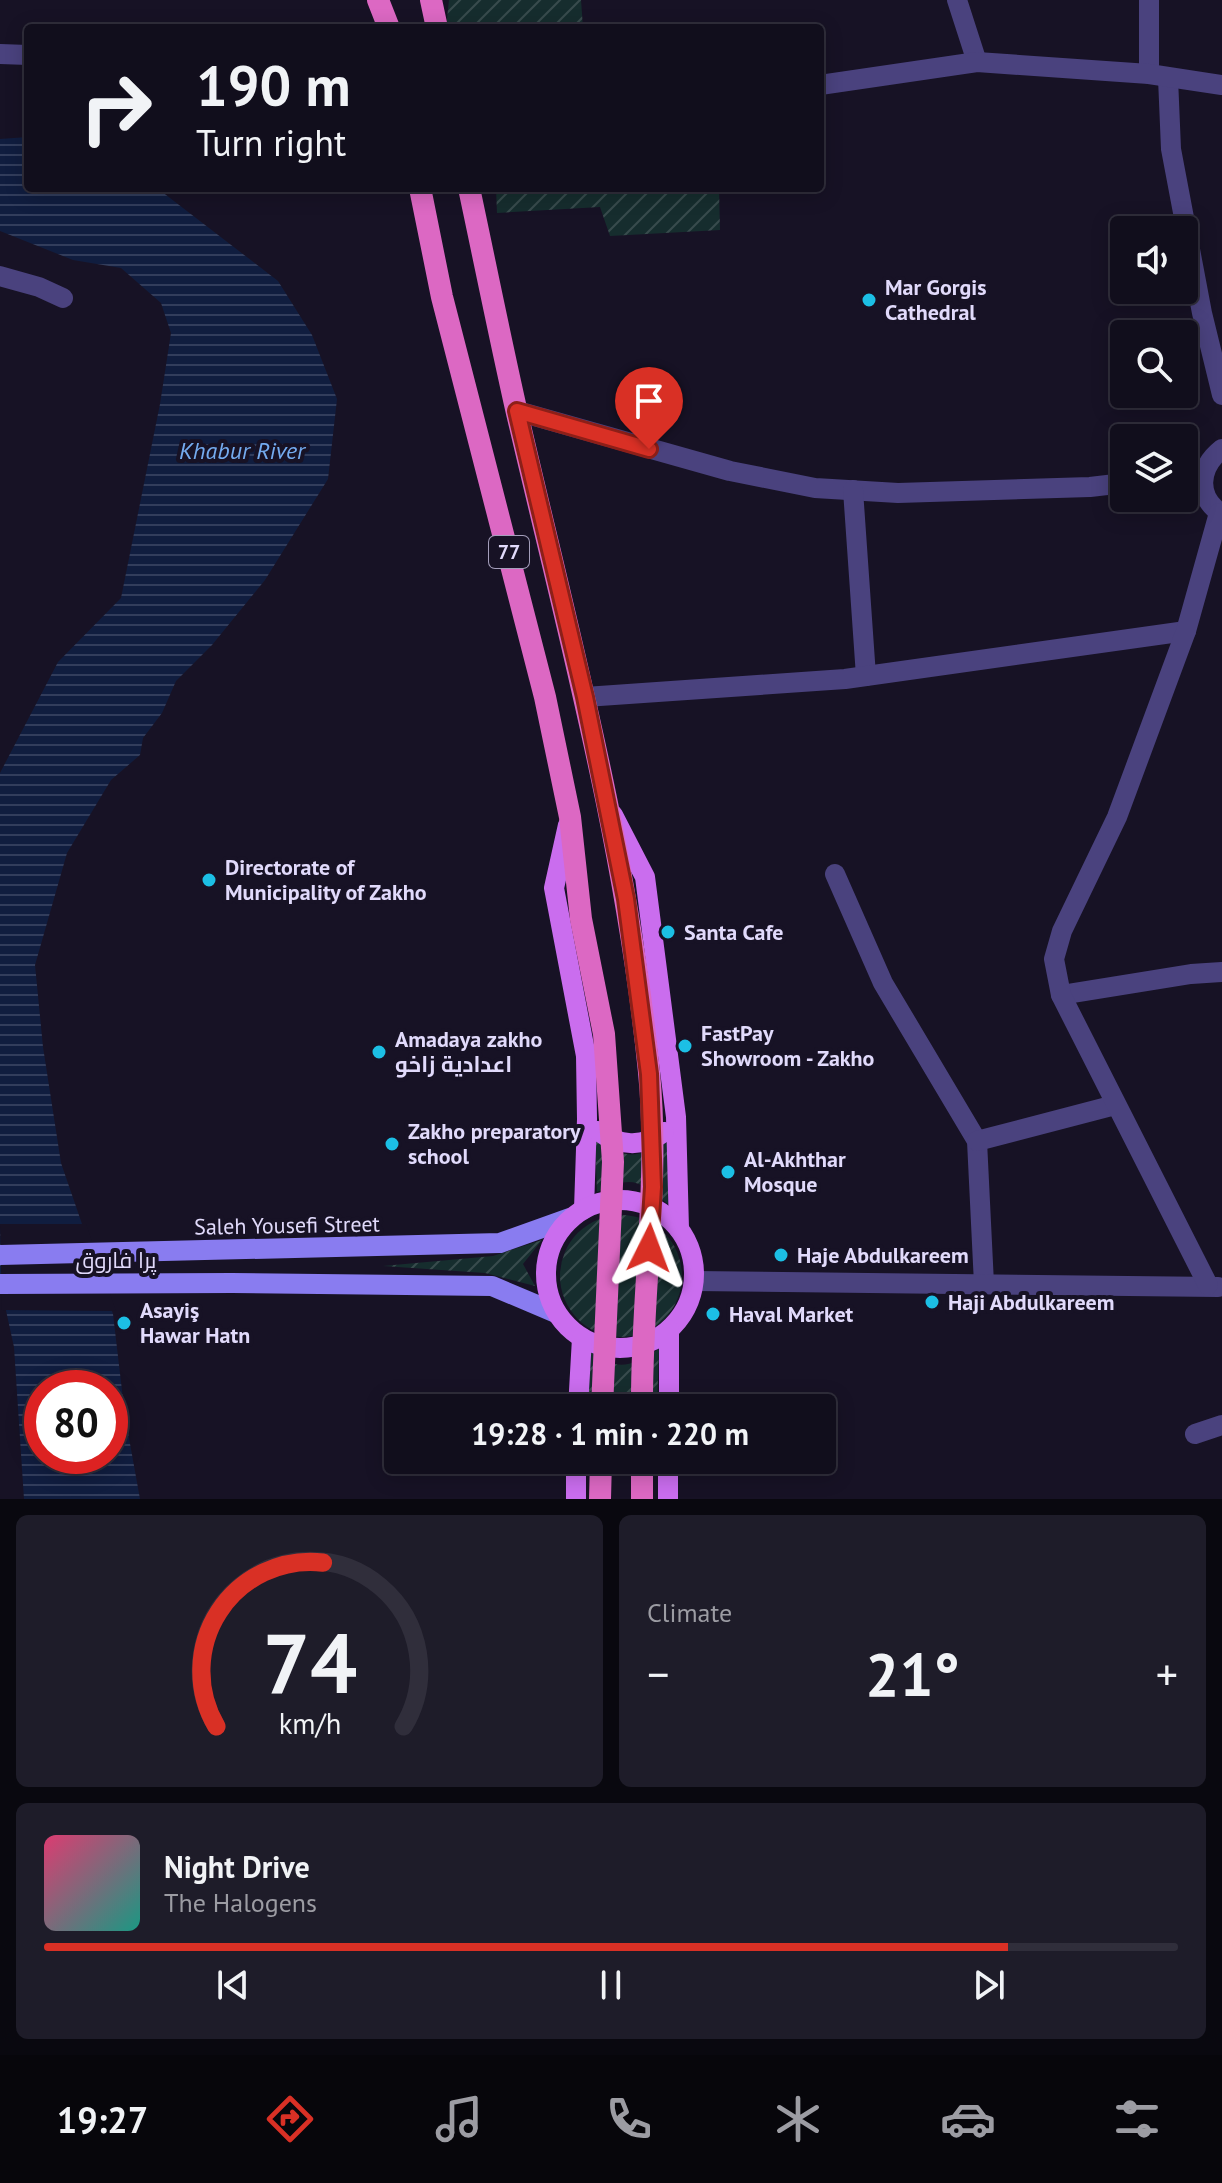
<!DOCTYPE html>
<html lang="en">
<head>
<meta charset="utf-8">
<style>
  :root { --surface:#110e1c; --page:#1e1c29; --text:#f1f3f6; --muted:#9c9ca3; --line:#302e3b; --accent:#d93025 }
  body { margin:0; font-family:"PT Sans",Cairo,sans-serif; background:var(--page); color:var(--text); height:100vh; display:flex; flex-direction:column; font-size:30px; white-space:nowrap }
  * { box-sizing:border-box; margin:0 }
  p { font-size:26px; color:var(--muted) }
  .icon { flex:none; width:44px; height:44px; fill:none; stroke:currentColor; stroke-width:2; stroke-linecap:round; stroke-linejoin:round }
  .map { position:relative; height:1499px; overflow:hidden }
  .panel { display:flex; flex-direction:column; gap:16px; padding:16px; background:#09080f; flex:1 }
  .panel>* { flex:none }
  .top-card { position:absolute; left:24px; top:24px; width:800px; height:168px; border-radius:8px; box-shadow:0 4px 20px #0003,0 0 0 2px var(--line); background:#110e1c; color:var(--text); overflow:hidden }
  .controls { position:absolute; left:1110px; top:216px; display:grid; gap:16px }
  .controls a { display:grid; place-items:center; width:88px; height:88px; border-radius:8px; background:var(--surface); box-shadow:0 4px 20px #0003,0 0 0 2px var(--line); font-size:40px }
  .speed { position:absolute; left:24px; top:1370px; display:flex; gap:16px; font-size:40px; font-weight:700; text-align:center }
  .speed>* { display:grid; place-content:center; width:104px; height:104px; border-radius:50%; background:var(--surface); box-shadow:0 4px 20px #0003,0 0 0 2px var(--line); line-height:1 }
  .speed .limit { border:12px solid #d22; background:#fff; color:#111 }
  .pin { position:absolute; display:grid; place-items:center; width:68px; height:68px; color:#fff; margin:-82px -34px; border-radius:50% 50% 50% 0; rotate:-45deg; box-shadow:0 0 8px #0007 }
  .pin .icon { rotate:45deg }
  .me { position:absolute; width:88px; margin:-44px; rotate:3deg; stroke-linejoin:round; filter:drop-shadow(0 0 6px #0008) }
  .turn { display:flex; align-items:center; gap:28px; height:168px; padding:0 40px; font-size:36px }
  .turn .icon { width:104px; height:104px; stroke-width:2.5 }
  .turn b { display:block; font-size:56px; line-height:68px }
  .big { font-size:60px; font-weight:800; line-height:1.1 }
  .panel .card { flex:1; display:flex; flex-direction:column; justify-content:center; gap:12px; min-width:0; padding:0 28px; border-radius:12px; background:var(--page) }
  .panel .dial { align-items:center; gap:0 }
  .dial svg { height:208px; overflow:visible; fill:none; stroke:var(--line); stroke-width:7; stroke-linecap:round; text-anchor:middle }
  .dial text { fill:var(--text); stroke:none }
  .song { display:flex; align-items:center; gap:24px }
  .cover { width:96px; height:96px; border-radius:12px; background:linear-gradient(135deg,hsl(340 70% 55%),hsl(170 70% 35%)) }
  .played { height:8px; border-radius:4px; background:linear-gradient(90deg,var(--accent) 85%,var(--line) 85%) }
  .keys { display:flex; justify-content:space-around; direction:ltr }
  .heat { display:flex; justify-content:space-between; align-items:center; font-size:44px; direction:ltr }
  .panel .tiles { flex:1; display:grid; gap:16px; grid-template-columns:1fr 1fr }
  .card:last-child { grid-column:span 2 }
  .trip { position:absolute; left:384px; top:1394px; width:452px; height:80px; border-radius:8px; background:var(--surface); box-shadow:0 4px 20px #0003,0 0 0 2px var(--line); font-weight:800; line-height:80px; text-align:center }
  .tabs { display:flex; height:128px; justify-content:space-around; align-items:center; background:#07060b; color:var(--muted) }
  .tabs .icon { width:56px; height:56px }
  .tabs .active { color:var(--accent) }
  .tabs b { font-size:36px; color:var(--text) }
  .map>svg:first-child { display:block }
  .garden { fill:url(#garden-furrows) }
  .water { fill:url(#water-rules); fill-rule:evenodd }
  .pier { fill:#171225 }
  .lines { fill:none; stroke-linecap:round; stroke-linejoin:round }
  .minor { stroke:#4a427e; stroke-width:20 }
  .tertiary { stroke:#4a427e; stroke-width:20 }
  .secondary { stroke:#897cf0; stroke-width:20 }
  .primary { stroke:#ca6dee; stroke-width:20 }
  .trunk { stroke:#dc68c3; stroke-width:22 }
  .route-casing { stroke:#8d1f18; stroke-width:20 }
  .route { stroke:#d93025; stroke-width:14 }
  .poi-dot { fill:#1cbfe5; stroke:#171225; stroke-width:3 }
  .labels { text-anchor:middle; dominant-baseline:central; stroke-width:8; stroke-linejoin:round; paint-order:stroke }
  .shield { fill:#171225; stroke:#a49ebb; stroke-width:2 }
  .shield-label { font-size:20px; font-weight:bold; fill:#e1dafb }
  .poi-label { font-size:22px; font-weight:bold; fill:#e1dafb; stroke:#171225; text-anchor:start }
  .street-label { font-size:22px; fill:#e1dafb; stroke:#171225 }
  .water-label { font-size:24px; font-style:italic; fill:#74abef; stroke:#171225 }
</style>
</head>
<body>
<div class="map">
<svg width="1222" height="1499" viewBox="0 0 1222 1499">
  <defs>
    <pattern id="garden-furrows" width="10" height="10" patternUnits="userSpaceOnUse" patternTransform="scale(2)"><rect width="10" height="10" fill="#162d2e"/><path d="M-1 1l2-2M0 10L10 0M9 11l2-2" fill="none" stroke="#384b4d"/></pattern>
    <pattern id="water-rules" width="6" height="5" patternUnits="userSpaceOnUse" patternTransform="scale(2)"><rect width="6" height="5" fill="#101d3f"/><path d="M0 2.5h6" fill="none" stroke="#323d5c"/></pattern>
  </defs>
  <rect width="100%" height="100%" fill="#171225"/>
  <g class="garden">
    <polygon points="449,0 581,0 583,28 446,28"/>
    <polygon points="496,188 719,188 720,230 610,236 600,207 497,213"/>
    <path d="M669,1140L668,1204C638,1180 633,1175 597,1192L595,1141C628,1159 636,1159 669,1140Z"/>
    <circle cx="621" cy="1276" r="61"/>
    <polygon points="542,1240 523,1264 535,1286 485,1273 383,1266 493,1256"/>
    <path d="M586,1349C620,1372 626,1368 659,1349L657,1408H649L634,1396L610,1397L597,1408H589Z"/>
  </g>
  <path class="water" d="M28,137V188H157L278,281L312,335L337,399L328,479L265,580L212,645L176,681L162,713L143,738L140,755L111,780L67,853L35,965L43,1047L61,1163L113,1314L125,1416L140,1499H24L14,1347L0,1283V773L58,662L121,598L160,404L171,333L161,303L121,268L73,260L0,231V139ZM42,1388H110V1456H42Z"/>
  <polygon class="pier" points="0,1224 86,1224 116,1311 2,1310"/>
  <g class="lines">
    <g class="minor">
      <polyline points="957,0 977,62"/>
      <polyline points="1149,0 1149,74"/>
      <polyline points="0,54 28,55"/>
      <polyline points="1168,78 1171,149 1202,313 1222,395"/>
      <polyline points="0,276 39,287 63,298"/>
      <polyline points="517,411 730,471 815,488 898,493 1090,487 1124,483"/>
      <path d="M1222,449C1199,467 1195,497 1222,514"/>
      <polyline points="853,490 866,676"/>
      <polyline points="585,697 845,679 1186,631"/>
      <polyline points="835,874 883,983 977,1141 984,1284"/>
      <polyline points="1061,995 1191,974 1222,972"/>
      <polyline points="977,1141 1115,1105"/>
      <polyline points="694,1281 1218,1287"/>
      <polyline points="1208,1285 1061,995 1054,959 1062,931 1117,817 1186,631 1219,513"/>
      <polyline points="1195,1434 1222,1425"/>
    </g>
    <polyline class="tertiary" points="820,85 977,62 1149,74 1222,85"/>
    <g class="secondary">
      <polyline points="0,1255 500,1243 570,1218"/>
      <polyline points="0,1284 232,1283 492,1286 556,1313"/>
    </g>
    <g class="primary">
      <polyline points="613,815 645,877 676,1117 679,1229"/>
      <polyline points="568,825 554,888 586,1056 587,1119 584,1209"/>
      <path d="M598,1131C618,1146 643,1148 664,1132"/>
      <circle cx="620" cy="1274" r="74"/>
      <polyline points="578,1408 582,1338"/>
      <polyline points="669,1408 669,1330"/>
      <polyline points="576,1499 576,1460"/>
      <polyline points="668,1499 668,1460"/>
    </g>
    <g class="trunk">
      <polyline points="378,0 389,28"/>
      <polyline points="431,0 437,28"/>
      <polyline points="420,188 442,297 545,697 570,817 581,919 604,1034 613,1162 602,1408"/>
      <path d="M469,188C485,263 500,338 517,413C568,632 627,849 649,1072C660,1184 641,1296 642,1408"/>
      <polyline points="642,1460 642,1499"/>
      <polyline points="600,1499 601,1460"/>
    </g>
  </g>
  <g class="lines">
    <defs>
      <polyline id="route" points="649,449 517,411 585,697 626,899 649,1074 653,1187 649,1248"/>
    </defs>
    <use href="#route" class="route-casing"/>
    <use href="#route" class="route"/>
  </g>
  <g class="poi-dot">
    <circle cx="869" cy="300" r="8"/>
    <circle cx="209" cy="880" r="8"/>
    <circle cx="668" cy="932" r="8"/>
    <circle cx="685" cy="1046" r="8"/>
    <circle cx="379" cy="1052" r="8"/>
    <circle cx="392" cy="1144" r="8"/>
    <circle cx="728" cy="1172" r="8"/>
    <circle cx="781" cy="1255" r="8"/>
    <circle cx="932" cy="1302" r="8"/>
    <circle cx="713" cy="1314" r="8"/>
    <circle cx="124" cy="1323" r="8"/>
  </g>
  <g class="labels">
    <rect class="shield" x="489" y="536" width="40" height="32" rx="6"/>
    <g class="shield-label">
      <text x="509" y="552">77</text>
    </g>
    <g class="poi-label">
      <text x="885" y="287">Mar Gorgis<tspan x="885" dy="25">Cathedral</tspan></text>
      <text x="225" y="867">Directorate of<tspan x="225" dy="25">Municipality of Zakho</tspan></text>
      <text x="684" y="932">Santa Cafe</text>
      <text x="701" y="1033">FastPay<tspan x="701" dy="25">Showroom - Zakho</tspan></text>
      <text x="395" y="1039">Amadaya zakho<tspan x="395" dy="25">اعدادية زاخو</tspan></text>
      <text x="408" y="1131">Zakho preparatory<tspan x="408" dy="25">school</tspan></text>
      <text x="744" y="1159">Al-Akhthar<tspan x="744" dy="25">Mosque</tspan></text>
      <text x="797" y="1255">Haje Abdulkareem</text>
      <text x="948" y="1302">Haji Abdulkareem</text>
      <text x="140" y="1310">Asayiş<tspan x="140" dy="25">Hawar Hatn</tspan></text>
      <text x="729" y="1314">Haval Market</text>
    </g>
    <g class="street-label">
      <text transform="translate(287 1225) rotate(-1)">Saleh Yousefi Street</text>
      <text x="116" y="1260">پرا فاروق</text>
    </g>
    <g class="water-label">
      <text x="242" y="450">Khabur River</text>
    </g>
  </g>
</svg>
<div class="controls">
<a><svg class="icon" aria-label="sound" viewBox="0 0 24 24"><path d="M4 9h4l5-4v14l-5-4H4zM17 9q2 3 0 6"/></svg></a>
<a><svg class="icon" aria-label="search" viewBox="0 0 24 24"><circle cx="10" cy="10" r="6"/><path d="M15 15l6 6"/></svg></a>
<a><svg class="icon" aria-label="layers" viewBox="0 0 24 24"><path d="M12 4l9 5-9 5-9-5zM3 14l9 5 9-5"/></svg></a>
</div>
<div class="speed"><div class="limit">80</div></div>
<div class="pin" style="left:649px;top:449px;background:#d93025"><svg class="icon" aria-label="arrive" viewBox="0 0 24 24"><path d="M6 21V4h12l-3 4 3 4H6"/></svg></div>
<svg class="me" style="left:649px;top:1248px" viewBox="-20 -20 40 40"><path d="M0-17L14 15 0 8-14 15z" fill="#d93025" stroke="#fff" stroke-width="4"/></svg>
<div class="trip">19:28 · 1 min · 220 m</div>
<div class="top-card">
<div class="turn"><svg class="icon" aria-label="right" viewBox="0 0 24 24"><path d="M7 20v-9h11M14 6l5 5-5 5"/></svg><div><b>190 m</b>Turn right</div></div>
</div>
</div>
<section class="panel">
<div class="tiles">
<div class="card dial"><svg viewBox="0 0 100 80">
<path d="M14 69A42 42 0 1 1 86 69"/>
<path d="M14 69A42 42 0 0 1 55 6" stroke="#d93025"/>
<text x="50" y="56" font-size="32" font-weight="700">74</text>
<text x="50" y="72" font-size="11">km/h</text>
</svg></div>
<div class="card"><p>Climate</p>
<div class="heat"><a>−</a><b class="big">21°</b><a>+</a></div>
</div>
<div class="card">
<div class="song"><i class="cover"></i><div><b>Night Drive</b><p>The Halogens</p></div></div>
<div class="played"></div>
<div class="keys"><svg class="icon" aria-label="previous" viewBox="0 0 24 24"><path d="M18 5L8 12l10 7zM5 5v14"/></svg><svg class="icon" aria-label="pause" viewBox="0 0 24 24"><path d="M8 5v14M16 5v14"/></svg><svg class="icon" aria-label="next" viewBox="0 0 24 24"><path d="M6 5l10 7-10 7zM19 5v14"/></svg></div>
</div>
</div>
</section>
<nav class="tabs">
<b>19:27</b>
<svg class="icon active" aria-label="directions" viewBox="0 0 24 24"><path d="M12 3l9 9-9 9-9-9zM9 14v-3h6M13 9l2 2-2 2"/></svg>
<svg class="icon" aria-label="music" viewBox="0 0 24 24"><path d="M9 18V5l10-2v13"/><circle cx="6" cy="18" r="3"/><circle cx="16" cy="16" r="3"/></svg>
<svg class="icon" aria-label="phone" viewBox="0 0 24 24"><path d="M5 4h4l2 5-3 2q2 4 5 5l2-3 5 2v4C11 20 4 13 5 4z"/></svg>
<svg class="icon" aria-label="climate" viewBox="0 0 24 24"><path d="M12 3v18M4 7l16 10M4 17L20 7"/></svg>
<svg class="icon" aria-label="car" viewBox="0 0 24 24"><path d="M5 17H2v-5l4-1 3-4h7l3 4 3 1v5h-3M9 17h6M6 11h13"/><circle cx="7" cy="17" r="2"/><circle cx="17" cy="17" r="2"/></svg>
<svg class="icon" aria-label="filters" viewBox="0 0 24 24"><path d="M4 7h16M4 17h16"/><circle cx="9" cy="7" r="2"/><circle cx="15" cy="17" r="2"/></svg>
</nav>
</body>
</html>
